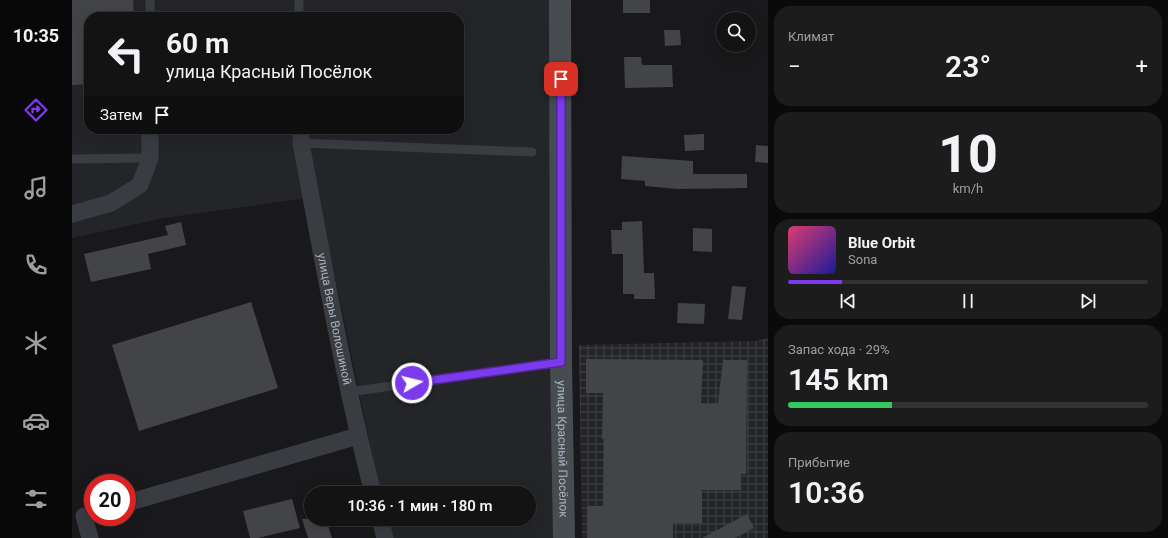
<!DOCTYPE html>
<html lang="ru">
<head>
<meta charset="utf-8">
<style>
  :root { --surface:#131314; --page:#1c1c1d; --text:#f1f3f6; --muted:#9d9ea0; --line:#323234; --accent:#7c3aed }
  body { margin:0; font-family:Roboto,sans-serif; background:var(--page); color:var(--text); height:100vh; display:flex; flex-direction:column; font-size:15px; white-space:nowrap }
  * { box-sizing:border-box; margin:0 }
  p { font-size:13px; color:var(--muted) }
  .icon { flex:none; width:22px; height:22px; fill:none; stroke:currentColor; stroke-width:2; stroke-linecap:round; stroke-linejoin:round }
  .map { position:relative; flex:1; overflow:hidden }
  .sheet { display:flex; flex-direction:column; gap:6px; padding:6px; background:#0a0a0b; width:400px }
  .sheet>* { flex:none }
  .guide { position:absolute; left:12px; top:12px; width:380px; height:122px; border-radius:16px; box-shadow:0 4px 16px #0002,0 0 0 1px var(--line); background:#131314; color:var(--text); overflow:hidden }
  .tools { position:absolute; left:644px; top:12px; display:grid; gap:8px }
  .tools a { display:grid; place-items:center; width:40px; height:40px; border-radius:50%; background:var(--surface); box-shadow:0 4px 16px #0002,0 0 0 1px var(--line); font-size:20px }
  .speed { position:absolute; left:12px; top:474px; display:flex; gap:8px; font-size:20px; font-weight:700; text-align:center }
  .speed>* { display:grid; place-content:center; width:52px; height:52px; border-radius:50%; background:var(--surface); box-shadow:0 4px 16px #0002,0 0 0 1px var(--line); line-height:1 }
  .speed .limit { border:6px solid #d22; background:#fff; color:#111 }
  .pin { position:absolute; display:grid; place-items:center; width:34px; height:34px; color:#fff; margin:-17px; border-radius:8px; box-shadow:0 2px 6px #0006 }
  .me { position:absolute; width:44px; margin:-22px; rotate:82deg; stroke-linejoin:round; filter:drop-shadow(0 0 3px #0008) }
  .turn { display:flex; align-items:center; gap:14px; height:84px; padding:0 16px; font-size:18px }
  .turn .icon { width:52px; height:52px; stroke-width:2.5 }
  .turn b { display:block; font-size:28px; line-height:34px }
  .then { display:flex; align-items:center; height:38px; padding:0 16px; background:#0003; gap:8px; font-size:15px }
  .big { font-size:30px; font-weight:600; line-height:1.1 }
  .sheet .card { flex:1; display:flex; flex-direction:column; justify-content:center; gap:6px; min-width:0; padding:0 14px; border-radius:16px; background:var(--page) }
  .sheet .dial { align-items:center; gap:0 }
  .dial b { font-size:52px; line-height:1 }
  .song { display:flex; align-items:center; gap:12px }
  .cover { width:48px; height:48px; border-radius:6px; background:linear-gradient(135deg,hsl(340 70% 55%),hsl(240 70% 35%)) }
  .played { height:4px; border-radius:2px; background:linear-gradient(90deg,var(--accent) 15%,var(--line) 15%) }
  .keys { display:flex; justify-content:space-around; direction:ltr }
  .heat { display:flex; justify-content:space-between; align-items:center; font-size:22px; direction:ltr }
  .charge { height:6px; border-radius:3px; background:linear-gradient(90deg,#34c759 29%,var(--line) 0) }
  .trip { position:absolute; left:232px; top:486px; width:232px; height:40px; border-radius:20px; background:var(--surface); box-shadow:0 4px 16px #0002,0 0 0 1px var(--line); font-weight:600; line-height:40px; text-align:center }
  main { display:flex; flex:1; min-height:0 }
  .menu { display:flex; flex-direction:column; width:72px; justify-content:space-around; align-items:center; background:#080808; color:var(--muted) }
  .menu .icon { width:28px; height:28px }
  .menu .active { color:var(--accent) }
  .menu b { font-size:18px; color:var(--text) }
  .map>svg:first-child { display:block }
  .built { fill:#242528; fill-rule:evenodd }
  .industrial { fill:url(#industrial-grid) }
  .building { fill:#434448 }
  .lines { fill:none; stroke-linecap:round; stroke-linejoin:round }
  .lane { stroke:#393c40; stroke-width:9 }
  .street { stroke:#393c40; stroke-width:17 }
  .secondary { stroke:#474c51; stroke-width:22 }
  .route-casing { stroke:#51269a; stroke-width:10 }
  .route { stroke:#7c3aed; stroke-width:7 }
  .labels { text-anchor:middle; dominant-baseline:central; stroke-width:3.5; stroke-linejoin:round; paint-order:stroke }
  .street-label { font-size:12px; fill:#aab3bc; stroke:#141416 }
</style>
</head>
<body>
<main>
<nav class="menu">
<b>10:35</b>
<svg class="icon active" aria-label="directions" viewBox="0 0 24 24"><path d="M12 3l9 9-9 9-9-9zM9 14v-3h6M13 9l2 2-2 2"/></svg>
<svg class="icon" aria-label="music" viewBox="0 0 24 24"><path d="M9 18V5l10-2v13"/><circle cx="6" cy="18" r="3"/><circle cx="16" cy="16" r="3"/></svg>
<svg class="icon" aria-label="phone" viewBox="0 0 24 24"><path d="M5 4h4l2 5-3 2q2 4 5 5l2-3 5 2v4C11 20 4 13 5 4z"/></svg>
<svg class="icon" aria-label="climate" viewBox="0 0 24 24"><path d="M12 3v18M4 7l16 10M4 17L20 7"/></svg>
<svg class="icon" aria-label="car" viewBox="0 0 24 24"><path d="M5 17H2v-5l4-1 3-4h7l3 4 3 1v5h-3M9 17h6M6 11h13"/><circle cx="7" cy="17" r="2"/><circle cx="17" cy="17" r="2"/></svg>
<svg class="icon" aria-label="filters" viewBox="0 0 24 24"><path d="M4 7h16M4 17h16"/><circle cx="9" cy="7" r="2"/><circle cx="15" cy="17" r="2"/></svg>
</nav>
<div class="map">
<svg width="696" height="538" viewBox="0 0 696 538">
  <defs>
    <pattern id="industrial-grid" width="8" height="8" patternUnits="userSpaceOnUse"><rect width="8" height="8" fill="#242528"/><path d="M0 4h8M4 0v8" fill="none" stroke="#414245"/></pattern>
  </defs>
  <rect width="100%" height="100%" fill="#19191b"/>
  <path class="built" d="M0,0H486L483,538H320L315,519H457V493H308L246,195L228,199L92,218L0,238ZM17,17H387V129H17Z"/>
  <polygon class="industrial" points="696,338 696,538 510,538 507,345 684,341"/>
  <g class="building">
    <polygon points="0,0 61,0 62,17 17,17 17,84 0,85"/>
    <rect x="551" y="0" width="27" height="13"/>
    <polygon points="592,30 608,30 609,45 593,46"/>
    <polygon points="552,57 569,57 570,65 600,65 601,87 553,88"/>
    <polygon points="632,134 632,150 613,151 612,135"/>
    <polygon points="684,145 696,146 696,163 683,162"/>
    <polygon points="550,156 621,161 621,174 675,174 675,188 605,189 573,186 573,181 549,179"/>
    <polygon points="570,221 572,273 582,273 583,299 562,299 562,294 551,294 551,254 540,254 539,230 550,230 550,222"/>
    <polygon points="109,222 114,245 76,254 79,269 19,282 12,254 96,235 93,226"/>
    <polygon points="621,228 640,229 640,252 621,251"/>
    <polygon points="660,286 674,287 670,320 656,319"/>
    <polygon points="179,302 206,388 67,431 40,345"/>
    <polygon points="606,303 633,304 632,324 605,323"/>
    <polygon points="514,359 631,360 629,403 646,404 651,360 675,360 674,474 669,474 669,490 630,490 630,523 601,523 601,538 515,538 515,506 531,506 532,439 530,439 531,393 514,393"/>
    <polygon points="220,499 228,528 186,538 178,538 171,511"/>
    <polygon points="675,514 682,528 663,538 630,538"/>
    <polygon points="230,519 254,519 260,538 236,538"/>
  </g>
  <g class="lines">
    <g class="lane">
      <polyline points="78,0 78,17"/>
      <polyline points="227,0 227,17"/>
      <polyline points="229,143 460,152"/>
      <polyline points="0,159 78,158"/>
      <polyline points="277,392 489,362"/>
    </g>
    <g class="street">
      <path id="s1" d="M229,129V143C251,260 271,377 301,493"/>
      <polyline points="0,214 39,203 68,185 78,158 78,129"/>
      <polyline points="55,503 286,436"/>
      <polyline points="12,516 18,538"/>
      <polyline points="308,519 313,538"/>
    </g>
    <path class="secondary" id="s2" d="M488,0L489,362L492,538"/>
  </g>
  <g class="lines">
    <defs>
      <polyline id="route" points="340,383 489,362 489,79"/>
    </defs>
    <use href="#route" class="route-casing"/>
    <use href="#route" class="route"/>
  </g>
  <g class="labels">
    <g class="street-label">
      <text stroke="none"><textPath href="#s1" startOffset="193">улица Веры Волошиной</textPath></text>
      <text stroke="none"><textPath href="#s2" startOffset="449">улица Красный Посёлок</textPath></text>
    </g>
  </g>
</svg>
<div class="tools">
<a><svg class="icon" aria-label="search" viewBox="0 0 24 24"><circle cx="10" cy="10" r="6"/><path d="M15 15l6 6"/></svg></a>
</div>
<div class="speed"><div class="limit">20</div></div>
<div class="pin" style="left:489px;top:79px;background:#d93025"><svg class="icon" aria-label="arrive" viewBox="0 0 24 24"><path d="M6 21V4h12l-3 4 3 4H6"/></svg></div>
<svg class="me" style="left:340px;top:383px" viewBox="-20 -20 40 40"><circle r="17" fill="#7c3aed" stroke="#fff" stroke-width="3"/><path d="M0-11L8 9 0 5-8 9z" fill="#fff"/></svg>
<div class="trip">10:36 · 1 мин · 180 m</div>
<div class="guide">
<div class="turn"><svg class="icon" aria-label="left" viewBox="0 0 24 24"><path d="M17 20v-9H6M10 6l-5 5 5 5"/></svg><div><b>60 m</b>улица Красный Посёлок</div></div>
<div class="then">Затем<svg class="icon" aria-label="arrive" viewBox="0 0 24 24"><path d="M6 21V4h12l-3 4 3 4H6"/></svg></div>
</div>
</div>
<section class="sheet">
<div class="card"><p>Климат</p>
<div class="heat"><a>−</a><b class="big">23°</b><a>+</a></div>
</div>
<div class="card dial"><b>10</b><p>km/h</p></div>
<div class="card">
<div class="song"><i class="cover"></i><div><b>Blue Orbit</b><p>Sona</p></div></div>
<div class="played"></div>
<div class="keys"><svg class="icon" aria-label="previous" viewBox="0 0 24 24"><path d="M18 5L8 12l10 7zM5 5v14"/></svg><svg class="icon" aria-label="pause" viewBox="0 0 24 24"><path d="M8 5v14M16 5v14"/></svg><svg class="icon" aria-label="next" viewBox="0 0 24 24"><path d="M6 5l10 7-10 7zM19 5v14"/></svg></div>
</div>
<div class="card"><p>Запас хода · 29%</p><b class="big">145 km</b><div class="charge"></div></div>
<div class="card"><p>Прибытие</p><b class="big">10:36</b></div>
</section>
</main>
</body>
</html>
